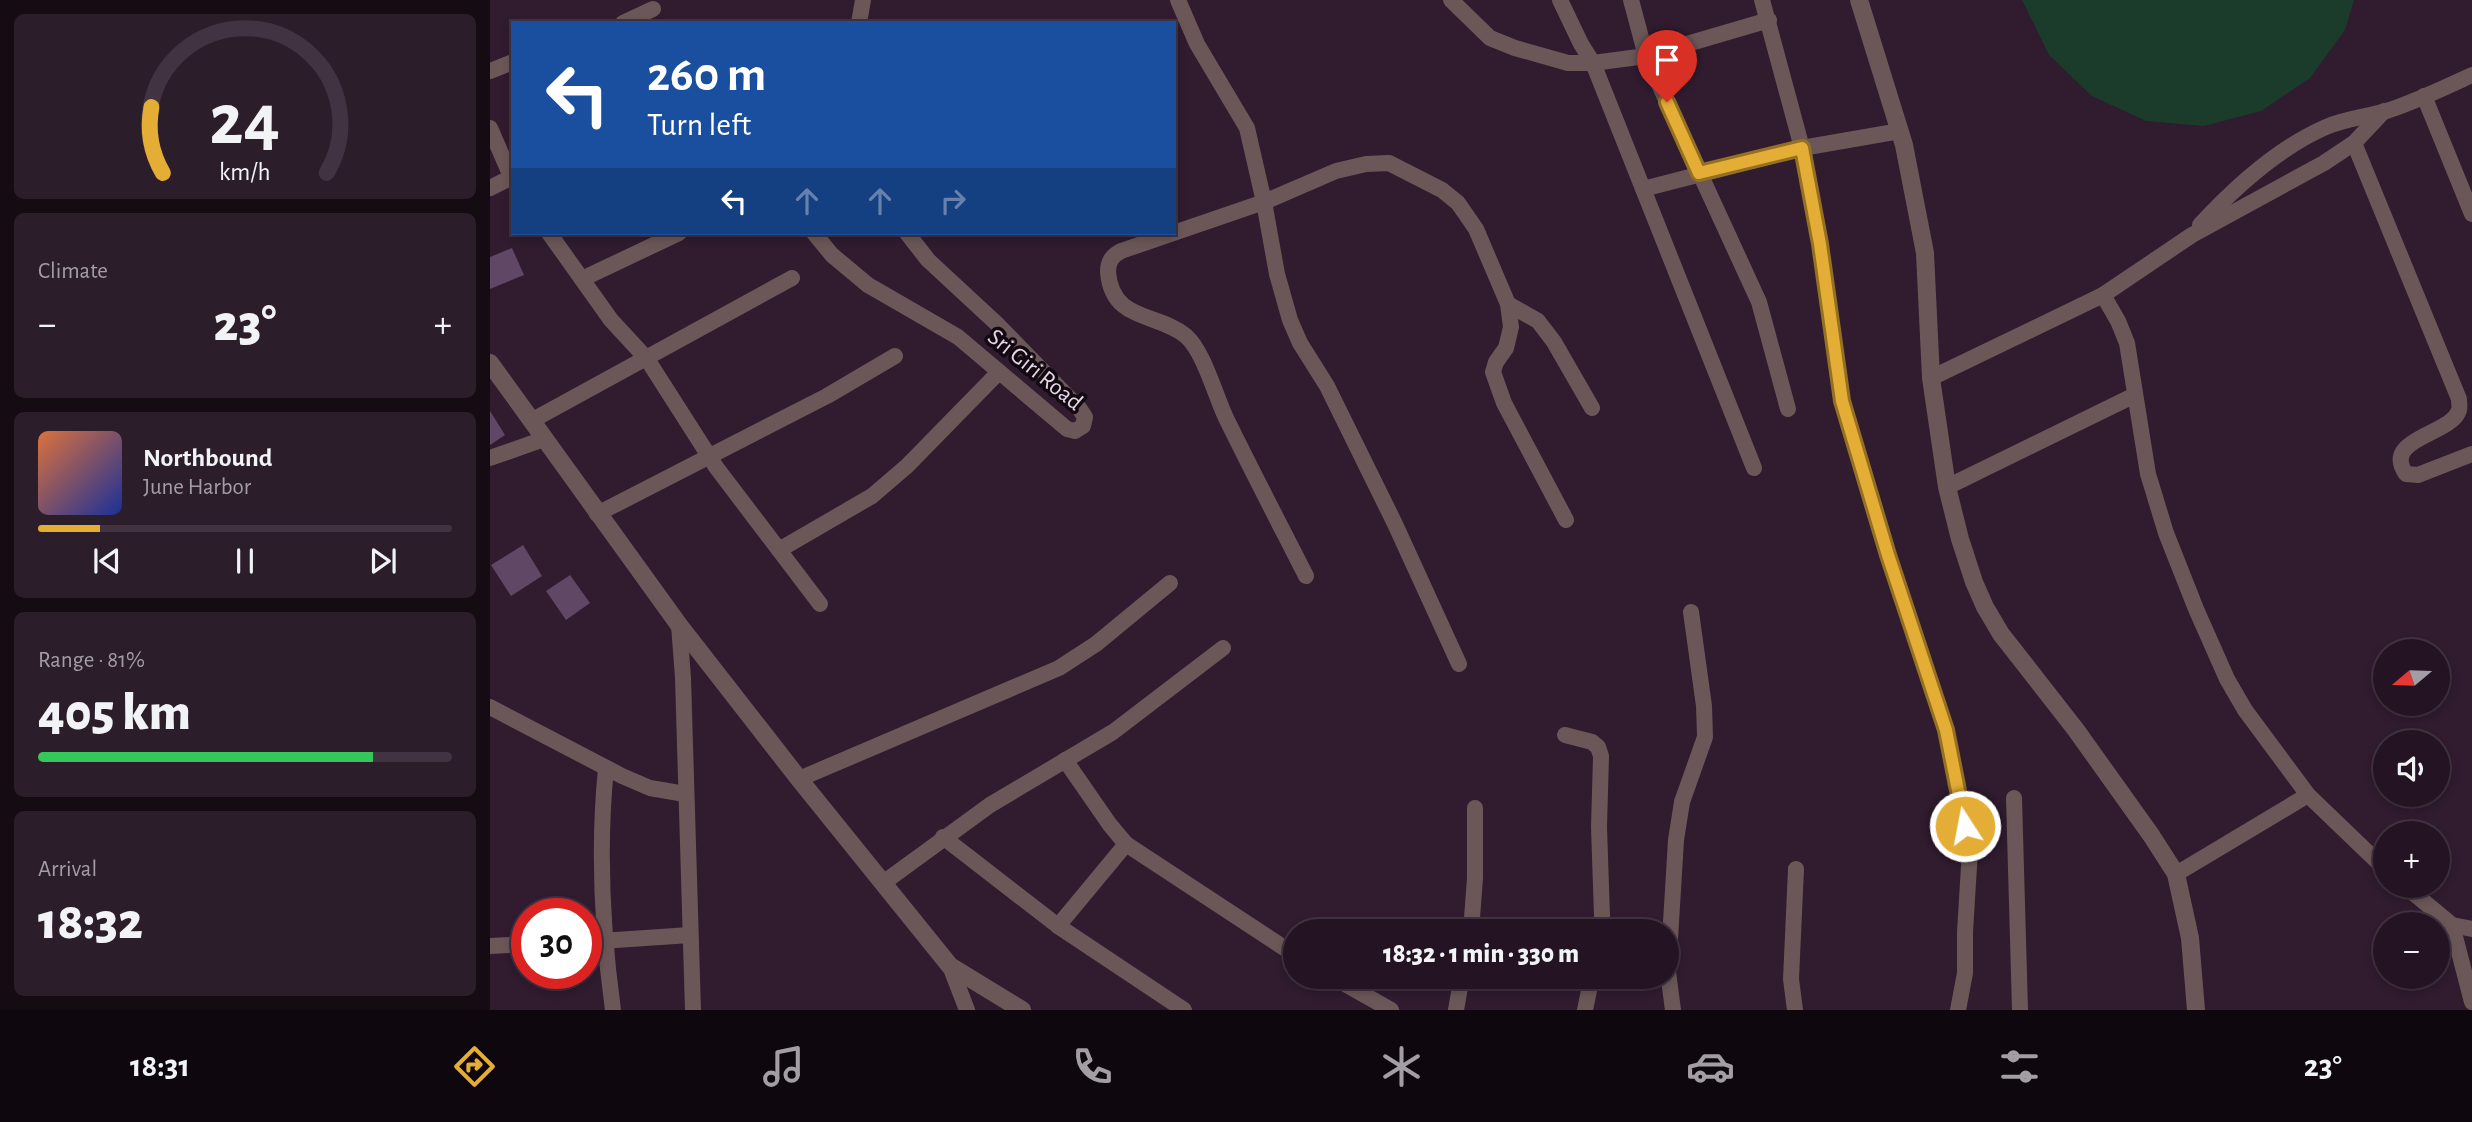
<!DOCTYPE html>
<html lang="en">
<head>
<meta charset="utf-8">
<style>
  :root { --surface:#241423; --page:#2c1d2b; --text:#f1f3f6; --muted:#a39ea6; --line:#413341; --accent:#e4ad35 }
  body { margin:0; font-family:"Alegreya Sans",sans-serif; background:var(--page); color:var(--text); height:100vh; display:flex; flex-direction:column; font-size:26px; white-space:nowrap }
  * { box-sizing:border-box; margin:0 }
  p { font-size:23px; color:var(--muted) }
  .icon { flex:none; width:38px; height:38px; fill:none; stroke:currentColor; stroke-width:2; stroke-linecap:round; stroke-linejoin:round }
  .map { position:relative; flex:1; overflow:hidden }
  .side { display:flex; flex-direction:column; gap:14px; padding:14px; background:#140b13; width:490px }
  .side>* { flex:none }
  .guide { position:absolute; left:21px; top:21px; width:665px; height:214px; border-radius:0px; box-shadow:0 4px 10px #0003,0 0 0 2px var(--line); background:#1a4fa0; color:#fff; overflow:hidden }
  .needle { width:46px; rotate:251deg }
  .fabs { position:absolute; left:1883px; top:639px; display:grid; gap:14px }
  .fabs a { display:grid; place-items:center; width:77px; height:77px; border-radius:50%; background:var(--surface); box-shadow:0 4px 10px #0003,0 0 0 2px var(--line); font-size:35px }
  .speed { position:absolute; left:21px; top:898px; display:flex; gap:14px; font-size:35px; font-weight:700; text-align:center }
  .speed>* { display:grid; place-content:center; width:91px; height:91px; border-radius:50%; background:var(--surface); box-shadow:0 4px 10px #0003,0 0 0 2px var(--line); line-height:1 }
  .speed .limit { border:10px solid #d22; background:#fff; color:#111 }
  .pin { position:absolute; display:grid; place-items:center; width:60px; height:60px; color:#fff; margin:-72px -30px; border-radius:50% 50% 50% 0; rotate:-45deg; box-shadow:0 0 7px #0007 }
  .pin .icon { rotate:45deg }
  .me { position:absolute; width:77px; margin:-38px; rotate:349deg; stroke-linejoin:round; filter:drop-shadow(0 0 5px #0008) }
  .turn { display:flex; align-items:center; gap:24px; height:147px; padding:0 21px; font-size:32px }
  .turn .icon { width:91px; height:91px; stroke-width:2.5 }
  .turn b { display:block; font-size:49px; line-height:60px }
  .lanes { display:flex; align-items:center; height:66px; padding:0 21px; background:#0003; justify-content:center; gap:35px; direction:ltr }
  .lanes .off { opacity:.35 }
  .big { font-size:52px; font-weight:800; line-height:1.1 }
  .side .tile { flex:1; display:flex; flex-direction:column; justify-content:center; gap:10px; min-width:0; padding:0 24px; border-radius:10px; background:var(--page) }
  .side .dial { align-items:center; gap:0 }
  .dial svg { height:182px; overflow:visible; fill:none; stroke:var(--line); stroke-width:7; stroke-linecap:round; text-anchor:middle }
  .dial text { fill:var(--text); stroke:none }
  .song { display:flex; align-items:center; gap:21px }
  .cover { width:84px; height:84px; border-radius:10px; background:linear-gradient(135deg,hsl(20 70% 55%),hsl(230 70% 35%)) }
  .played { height:7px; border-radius:4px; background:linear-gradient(90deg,var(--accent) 15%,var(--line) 15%) }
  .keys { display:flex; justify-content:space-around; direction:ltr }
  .heat { display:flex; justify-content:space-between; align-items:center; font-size:38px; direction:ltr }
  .charge { height:10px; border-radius:5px; background:linear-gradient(90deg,#34c759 81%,var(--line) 0) }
  .trip { position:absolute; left:793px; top:919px; width:396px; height:70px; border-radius:35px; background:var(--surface); box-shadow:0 4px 10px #0003,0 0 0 2px var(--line); font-weight:800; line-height:70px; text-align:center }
  .tab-bar { display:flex; height:112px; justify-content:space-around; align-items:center; background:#0e080e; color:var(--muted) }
  .tab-bar .icon { width:49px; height:49px }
  .tab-bar .on { color:var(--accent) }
  .tab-bar b { font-size:32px; color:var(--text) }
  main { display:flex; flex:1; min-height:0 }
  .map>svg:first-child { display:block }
  .green { fill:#1b3c2b }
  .building { fill:#604766 }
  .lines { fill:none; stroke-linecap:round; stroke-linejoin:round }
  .minor { stroke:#6b5758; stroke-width:16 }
  .tertiary { stroke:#6b5758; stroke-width:18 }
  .route-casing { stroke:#947022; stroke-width:18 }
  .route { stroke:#e4ad35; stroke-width:12 }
  .labels { text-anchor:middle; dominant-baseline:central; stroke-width:7; stroke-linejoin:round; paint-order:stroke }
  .street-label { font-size:24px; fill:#e6d8e6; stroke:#120912 }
</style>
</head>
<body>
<main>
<section class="side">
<div class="tile dial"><svg viewBox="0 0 100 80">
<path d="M14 69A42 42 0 1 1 86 69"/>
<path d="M14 69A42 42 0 0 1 9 40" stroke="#e4ad35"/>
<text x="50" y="56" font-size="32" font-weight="700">24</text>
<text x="50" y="72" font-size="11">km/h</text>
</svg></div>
<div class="tile"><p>Climate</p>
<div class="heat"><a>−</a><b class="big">23°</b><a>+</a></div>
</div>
<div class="tile">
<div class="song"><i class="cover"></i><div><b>Northbound</b><p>June Harbor</p></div></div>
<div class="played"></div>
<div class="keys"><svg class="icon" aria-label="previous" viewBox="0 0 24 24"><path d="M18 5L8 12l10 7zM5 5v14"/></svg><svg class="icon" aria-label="pause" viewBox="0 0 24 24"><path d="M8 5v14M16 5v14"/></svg><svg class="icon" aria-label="next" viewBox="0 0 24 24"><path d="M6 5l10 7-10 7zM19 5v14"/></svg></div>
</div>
<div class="tile"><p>Range · 81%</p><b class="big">405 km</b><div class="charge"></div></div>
<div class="tile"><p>Arrival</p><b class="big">18:32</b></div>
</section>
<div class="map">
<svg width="1982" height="1010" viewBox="0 0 1982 1010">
  <rect width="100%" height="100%" fill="#301b2f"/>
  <polygon class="green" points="1532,0 1864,0 1855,30 1820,78 1771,111 1714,126 1656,121 1602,96 1559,55"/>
  <g class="building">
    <polygon points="22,248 34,275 0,289 0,257"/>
    <polygon points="0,411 15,435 0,445"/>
    <polygon points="33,545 52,576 21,596 1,565"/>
    <polygon points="80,575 100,603 76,620 56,591"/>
  </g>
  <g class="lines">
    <g class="minor">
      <polyline points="688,0 707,44 757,128 774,202 787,274 800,320 810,343 837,386 905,524 969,664"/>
      <polyline points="961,0 1000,38 1025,48 1078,63 1103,63 1156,56 1279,20"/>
      <polyline points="1070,0 1091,44 1103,63 1264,468"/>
      <polyline points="1141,0 1156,56 1269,302 1298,409"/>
      <polyline points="1272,0 1312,148 1330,244 1352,401 1398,555 1456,730 1480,850 1475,932 1475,973 1468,1010"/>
      <polyline points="133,23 163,9"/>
      <polyline points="369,23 373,0"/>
      <polyline points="0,71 23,62"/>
      <polyline points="1934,96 1982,214"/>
      <polyline points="0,128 23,181"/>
      <path d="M1864,143L1969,399C1969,403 1970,407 1969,410C1962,435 1891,438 1916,474L1928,475L1982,454"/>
      <polyline points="0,188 20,178"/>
      <polyline points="1153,189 1312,148 1410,131"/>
      <path d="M1710,225C1745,187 1788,148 1836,127C1854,119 1874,117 1893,112C1923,103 1953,88 1982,75"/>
      <polyline points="59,233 121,320 157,359 226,467 330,604"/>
      <polyline points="324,233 342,255 378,285 468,337 577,429 585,431 593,426 595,417 589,408 506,323 438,260 417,233"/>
      <polyline points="92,279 189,233"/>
      <polyline points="1613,295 1628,321 1637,343 1658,474 1676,533 1706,609 1737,679 1755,710 1818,795 1895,869"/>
      <polyline points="1018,304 1048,321 1064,342 1102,408"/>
      <polyline points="1441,378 1613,295 1702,235 1834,163 1864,143 1894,111"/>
      <polyline points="41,421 302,278"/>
      <polyline points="0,458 54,439"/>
      <polyline points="1457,487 1645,395"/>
      <polyline points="107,514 337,396 405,356"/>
      <polyline points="289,550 382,496 417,466 509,372"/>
      <path d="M816,576C789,523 762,471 736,418C725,395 714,352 696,336C667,312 622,322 618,272C618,261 622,256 631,251L774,202L846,171L876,164L899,163L952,190L968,203L986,229L1018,304L1021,327L1016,348L1006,362L1003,372L1014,403L1076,520"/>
      <polyline points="189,625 193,678 203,1010"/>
      <polyline points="0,707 132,776 160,788 195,794"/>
      <polyline points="1075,735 1102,742 1108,747 1111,756 1109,827 1112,916 1110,931"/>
      <polyline points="575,760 620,825 636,844 805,955"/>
      <path d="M116,768C108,848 112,930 123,1010"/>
      <polyline points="309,779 569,668 606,644 680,583"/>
      <polyline points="1524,798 1530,1010"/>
      <polyline points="453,837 568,926 694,1010"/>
      <polyline points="1686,874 1818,795"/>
      <polyline points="393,883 500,805 623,732 733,648"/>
      <polyline points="1915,886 1962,925 1982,929"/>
      <polyline points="1962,925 1982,1002"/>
      <polyline points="568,926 636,844"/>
      <polyline points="981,931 985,878 985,808"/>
      <polyline points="96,942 200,935"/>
      <polyline points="0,946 37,944"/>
      <polyline points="460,966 477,1010"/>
      <polyline points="841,976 901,1010"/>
      <polyline points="966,1010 972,976"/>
      <polyline points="1095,1010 1102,976"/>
      <polyline points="1183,1010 1178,972 1186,840 1192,802 1215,737 1214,706 1201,612"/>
      <polyline points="1305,1010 1301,979 1306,869"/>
    </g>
    <g class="tertiary">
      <polyline points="1369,0 1414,145 1435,253 1441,378 1457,487 1470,539 1484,582 1495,607 1511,634 1586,730 1661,835 1686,874 1700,938 1706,1010"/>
      <polyline points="0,363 189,625 309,779 460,966 532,1010"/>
    </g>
  </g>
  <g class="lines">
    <defs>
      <polyline id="route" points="1177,102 1209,173 1312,148 1330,244 1352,401 1398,555 1456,730 1475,826"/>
    </defs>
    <use href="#route" class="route-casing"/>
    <use href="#route" class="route"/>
  </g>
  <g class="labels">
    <g class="street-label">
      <text transform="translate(545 370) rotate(39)">Sri Giri Road</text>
    </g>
  </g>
</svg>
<div class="fabs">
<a><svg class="needle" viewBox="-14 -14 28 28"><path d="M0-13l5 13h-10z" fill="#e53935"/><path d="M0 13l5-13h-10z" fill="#a39ea6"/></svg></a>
<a><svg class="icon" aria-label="sound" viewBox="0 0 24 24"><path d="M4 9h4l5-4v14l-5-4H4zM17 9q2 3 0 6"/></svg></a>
<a>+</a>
<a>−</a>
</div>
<div class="speed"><div class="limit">30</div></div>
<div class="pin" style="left:1177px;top:102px;background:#d93025"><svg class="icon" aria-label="arrive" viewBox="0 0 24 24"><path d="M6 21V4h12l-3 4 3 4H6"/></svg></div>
<svg class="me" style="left:1475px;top:826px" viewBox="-20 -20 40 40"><circle r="17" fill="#e4ad35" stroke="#fff" stroke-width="3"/><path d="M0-11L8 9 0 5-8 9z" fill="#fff"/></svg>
<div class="trip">18:32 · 1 min · 330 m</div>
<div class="guide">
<div class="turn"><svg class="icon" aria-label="left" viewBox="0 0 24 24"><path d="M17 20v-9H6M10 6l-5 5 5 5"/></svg><div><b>260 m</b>Turn left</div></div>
<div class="lanes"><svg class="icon" aria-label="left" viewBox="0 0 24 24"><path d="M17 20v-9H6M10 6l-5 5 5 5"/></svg><svg class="icon off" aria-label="ahead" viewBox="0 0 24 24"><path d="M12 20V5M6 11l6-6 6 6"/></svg><svg class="icon off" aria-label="ahead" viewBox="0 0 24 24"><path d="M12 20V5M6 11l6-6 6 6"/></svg><svg class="icon off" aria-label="right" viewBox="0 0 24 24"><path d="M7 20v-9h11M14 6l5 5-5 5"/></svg></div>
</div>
</div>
</main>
<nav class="tab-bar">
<b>18:31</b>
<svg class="icon on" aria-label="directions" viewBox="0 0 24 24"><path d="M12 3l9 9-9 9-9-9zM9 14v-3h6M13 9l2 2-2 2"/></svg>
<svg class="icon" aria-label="music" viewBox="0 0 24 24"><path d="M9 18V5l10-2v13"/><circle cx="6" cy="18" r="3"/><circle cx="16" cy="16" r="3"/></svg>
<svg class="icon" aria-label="phone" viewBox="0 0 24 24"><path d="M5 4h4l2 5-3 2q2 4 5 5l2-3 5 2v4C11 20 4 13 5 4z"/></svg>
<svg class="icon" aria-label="climate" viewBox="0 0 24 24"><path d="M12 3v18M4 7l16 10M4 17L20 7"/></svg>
<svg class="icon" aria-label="car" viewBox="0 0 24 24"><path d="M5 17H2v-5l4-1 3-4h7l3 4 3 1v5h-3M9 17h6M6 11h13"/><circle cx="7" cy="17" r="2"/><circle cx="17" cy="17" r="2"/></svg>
<svg class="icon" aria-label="filters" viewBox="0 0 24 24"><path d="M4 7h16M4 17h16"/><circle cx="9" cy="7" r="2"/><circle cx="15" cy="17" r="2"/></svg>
<b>23°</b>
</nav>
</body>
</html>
